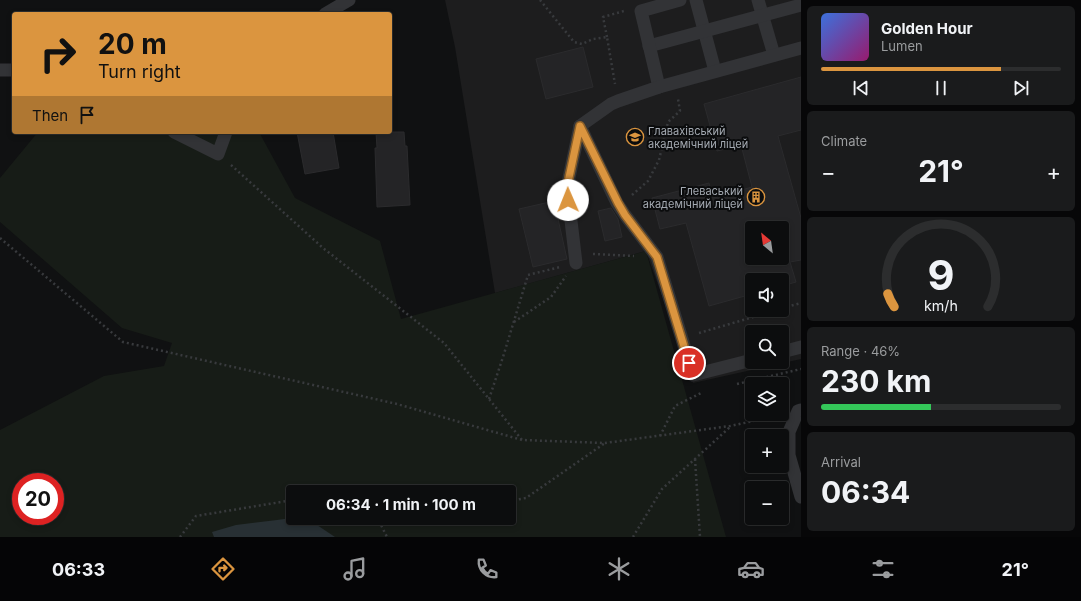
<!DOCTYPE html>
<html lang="en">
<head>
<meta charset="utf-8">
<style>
  :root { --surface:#0c0d0e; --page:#1a1b1c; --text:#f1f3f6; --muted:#9a9c9e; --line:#2c2d2e; --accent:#db953f }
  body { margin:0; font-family:Inter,sans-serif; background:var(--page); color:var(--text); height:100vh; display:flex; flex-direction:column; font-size:15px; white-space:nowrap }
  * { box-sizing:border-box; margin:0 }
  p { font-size:13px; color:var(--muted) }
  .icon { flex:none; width:22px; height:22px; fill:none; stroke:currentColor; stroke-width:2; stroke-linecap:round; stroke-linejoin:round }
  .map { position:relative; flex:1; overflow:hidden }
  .panel { display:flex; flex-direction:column; gap:6px; padding:6px; background:#070708; width:280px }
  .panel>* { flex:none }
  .guide { position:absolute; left:12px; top:12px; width:380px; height:122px; border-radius:4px; box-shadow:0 2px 6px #0003,0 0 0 1px var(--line); background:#db953f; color:#111; overflow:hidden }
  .needle { width:26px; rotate:331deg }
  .fabs { position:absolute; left:745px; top:221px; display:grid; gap:8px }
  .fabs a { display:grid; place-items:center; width:44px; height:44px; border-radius:4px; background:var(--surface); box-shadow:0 2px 6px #0003,0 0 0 1px var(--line); font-size:20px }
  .speed { position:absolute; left:12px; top:473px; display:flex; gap:8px; font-size:20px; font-weight:700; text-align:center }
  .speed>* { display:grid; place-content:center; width:52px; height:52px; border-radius:50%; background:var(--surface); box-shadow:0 2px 6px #0003,0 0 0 1px var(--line); line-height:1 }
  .speed .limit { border:6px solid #d22; background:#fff; color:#111 }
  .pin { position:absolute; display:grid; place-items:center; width:34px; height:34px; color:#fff; margin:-17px; border:2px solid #fff; border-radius:50%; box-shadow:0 1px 4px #0007 }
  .me { position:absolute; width:44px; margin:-22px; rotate:359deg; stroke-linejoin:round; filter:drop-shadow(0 0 3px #0008) }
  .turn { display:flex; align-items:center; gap:14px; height:84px; padding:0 20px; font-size:18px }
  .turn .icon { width:52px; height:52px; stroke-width:2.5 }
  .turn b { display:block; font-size:28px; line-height:34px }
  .then { display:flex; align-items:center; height:38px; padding:0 20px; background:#0003; gap:8px; font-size:15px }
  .big { font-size:30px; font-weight:700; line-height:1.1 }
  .panel .card { flex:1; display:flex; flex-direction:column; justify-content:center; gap:6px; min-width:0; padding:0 14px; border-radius:6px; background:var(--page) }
  .panel .dial { align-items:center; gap:0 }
  .dial svg { height:104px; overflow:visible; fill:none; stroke:var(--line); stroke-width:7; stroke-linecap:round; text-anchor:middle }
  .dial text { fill:var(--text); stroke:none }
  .song { display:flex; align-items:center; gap:12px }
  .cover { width:48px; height:48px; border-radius:6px; background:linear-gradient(135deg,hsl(220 70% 55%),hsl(320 70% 35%)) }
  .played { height:4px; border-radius:2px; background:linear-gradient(90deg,var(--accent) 75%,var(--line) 75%) }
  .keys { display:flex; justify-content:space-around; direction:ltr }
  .heat { display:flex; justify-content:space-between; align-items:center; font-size:22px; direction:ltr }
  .charge { height:6px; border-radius:3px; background:linear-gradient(90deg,#34c759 46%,var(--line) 0) }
  .trip { position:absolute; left:286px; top:485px; width:230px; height:40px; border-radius:4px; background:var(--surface); box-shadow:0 2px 6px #0003,0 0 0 1px var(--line); font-weight:700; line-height:40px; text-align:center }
  .menu { display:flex; height:64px; justify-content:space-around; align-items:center; background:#050506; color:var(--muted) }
  .menu .icon { width:28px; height:28px }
  .menu .on { color:var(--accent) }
  .menu b { font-size:18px; color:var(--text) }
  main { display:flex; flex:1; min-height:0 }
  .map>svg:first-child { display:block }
  .built { fill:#1d1d1e; fill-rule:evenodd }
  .green { fill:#171c17; fill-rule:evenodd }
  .water { fill:#283034 }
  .building { fill:#242426; stroke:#2b2b2d; fill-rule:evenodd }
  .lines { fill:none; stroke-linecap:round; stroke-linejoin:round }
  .path { stroke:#383a3d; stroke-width:2.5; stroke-dasharray:2 3; stroke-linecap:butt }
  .service { stroke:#323336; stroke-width:13 }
  .route-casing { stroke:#8e6129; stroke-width:10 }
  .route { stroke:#db953f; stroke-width:7 }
  .labels { text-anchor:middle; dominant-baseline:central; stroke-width:4; stroke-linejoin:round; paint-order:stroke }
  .poi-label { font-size:11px; fill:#a3a9b1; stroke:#0b0c0d; text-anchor:start }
</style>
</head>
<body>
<main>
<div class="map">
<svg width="801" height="537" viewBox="0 0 801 537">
  <rect width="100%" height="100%" fill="#101112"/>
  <path class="built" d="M445,0H801V359L693,383L646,251L495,293L455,47ZM752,228H782V258H752ZM752,280H782V310H752ZM752,332H782V362H752Z"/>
  <path class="green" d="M38,132H259L295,198L380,241L401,319L646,251L726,537H0V430L104,376L164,366L172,343L122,328L0,222V178ZM21,482H55V516H21ZM293,492H509V518H293Z"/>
  <polygon class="water" points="284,519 308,519 335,537 214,537 212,532 236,525 277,520"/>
  <g class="building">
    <polygon points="583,47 593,87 546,99 536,59"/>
    <path d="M801,77V130L778,136L801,218V260L790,262L796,282L782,286V280H752V294L709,306L686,223L660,229L652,198L709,183L713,198L752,187L741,145L717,151L704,104ZM752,228H782V258H752Z"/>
    <polygon points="297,132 333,132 339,168 305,174"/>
    <polygon points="376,132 404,132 405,146 407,146 410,205 377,207 375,148 377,148"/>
    <polygon points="554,201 567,259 533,267 519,209"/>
    <polygon points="611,208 618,219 622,237 605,241 598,211"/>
  </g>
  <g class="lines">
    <g class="path">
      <polyline points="540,0 574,42 582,44 593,39 607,37 615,84"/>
      <polyline points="607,37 603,17 624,11"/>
      <polyline points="231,165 323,248 444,343 522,440"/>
      <polyline points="632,195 648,181 659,160 668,122 680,111 678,99"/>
      <polyline points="0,238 123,342 397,404 522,440 605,443 730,426 777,416"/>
      <polyline points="593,254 634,256"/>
      <polyline points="782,308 801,303"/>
      <polyline points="514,322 551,297 566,276"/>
      <polyline points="699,333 777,310"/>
      <polyline points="737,384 801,369"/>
      <polyline points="489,399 503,357 528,275 560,267"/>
      <polyline points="660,436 675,406 701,393"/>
      <polyline points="695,459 700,537"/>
      <polyline points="509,501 526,498 605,443"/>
      <polyline points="366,518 379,521 400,518"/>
      <polyline points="379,521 387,537"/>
      <polyline points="180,537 196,516 293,500"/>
      <polyline points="633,537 662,489 730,427"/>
    </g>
    <g class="service">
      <polyline points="696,0 715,71"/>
      <polyline points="758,0 774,55"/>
      <polyline points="325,14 349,0"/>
      <polyline points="649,46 801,5"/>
      <polyline points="0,70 14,70"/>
      <polyline points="659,87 641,11 680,0"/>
      <polyline points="174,132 218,154 226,132"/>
      <polyline points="576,263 567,187 580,126"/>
      <polyline points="782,352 801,347"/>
      <polyline points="752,360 693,375 657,257 625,215 617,203 580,126 611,104 618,101 659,87 801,48"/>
      <polyline points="801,410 798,411 789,432 789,455 801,497"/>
    </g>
  </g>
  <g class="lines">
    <defs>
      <polyline id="route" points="568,200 567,187 580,126 618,203 625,215 657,257 689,363"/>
    </defs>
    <use href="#route" class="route-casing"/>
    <use href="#route" class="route"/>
  </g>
  <defs>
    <symbol id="school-ring" viewBox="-11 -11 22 22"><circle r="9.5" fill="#0b0c0d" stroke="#db953f" stroke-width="1.5"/><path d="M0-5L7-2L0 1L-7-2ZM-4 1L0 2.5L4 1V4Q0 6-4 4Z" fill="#db953f"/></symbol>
    <symbol id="building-ring" viewBox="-11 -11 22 22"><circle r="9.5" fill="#0b0c0d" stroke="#db953f" stroke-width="1.5"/><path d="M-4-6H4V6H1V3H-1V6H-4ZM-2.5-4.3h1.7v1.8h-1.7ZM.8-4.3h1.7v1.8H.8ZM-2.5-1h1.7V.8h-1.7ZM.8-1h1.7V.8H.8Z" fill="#db953f"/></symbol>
  </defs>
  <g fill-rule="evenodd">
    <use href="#school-ring" x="625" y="127" width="20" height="20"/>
    <use href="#building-ring" x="746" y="187" width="20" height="20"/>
  </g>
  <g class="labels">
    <g class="poi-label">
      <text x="648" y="131">Главахівський<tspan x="648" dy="13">академічний ліцей</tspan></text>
      <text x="743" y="191" text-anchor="end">Глеваський<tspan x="743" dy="13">академічний ліцей</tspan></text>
    </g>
  </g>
</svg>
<div class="fabs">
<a><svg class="needle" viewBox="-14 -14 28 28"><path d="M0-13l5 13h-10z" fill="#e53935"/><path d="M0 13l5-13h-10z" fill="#9a9c9e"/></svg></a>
<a><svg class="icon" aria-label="sound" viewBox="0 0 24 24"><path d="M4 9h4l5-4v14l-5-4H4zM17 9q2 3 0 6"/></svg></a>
<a><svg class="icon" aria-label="search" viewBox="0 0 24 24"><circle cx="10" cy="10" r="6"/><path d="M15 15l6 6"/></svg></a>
<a><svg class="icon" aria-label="layers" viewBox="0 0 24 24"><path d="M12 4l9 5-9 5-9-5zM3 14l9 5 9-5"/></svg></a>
<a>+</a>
<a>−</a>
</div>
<div class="speed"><div class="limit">20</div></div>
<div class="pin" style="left:689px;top:363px;background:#d93025"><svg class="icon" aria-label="arrive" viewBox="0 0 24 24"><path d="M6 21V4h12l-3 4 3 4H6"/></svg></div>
<svg class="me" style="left:568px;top:200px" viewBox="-20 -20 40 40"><circle r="19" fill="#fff"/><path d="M0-13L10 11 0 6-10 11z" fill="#db953f"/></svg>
<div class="trip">06:34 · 1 min · 100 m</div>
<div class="guide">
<div class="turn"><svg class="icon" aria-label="right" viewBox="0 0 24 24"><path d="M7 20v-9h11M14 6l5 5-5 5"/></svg><div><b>20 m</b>Turn right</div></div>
<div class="then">Then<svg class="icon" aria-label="arrive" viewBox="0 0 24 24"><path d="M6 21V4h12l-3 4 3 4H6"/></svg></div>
</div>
</div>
<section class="panel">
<div class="card">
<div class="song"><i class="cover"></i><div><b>Golden Hour</b><p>Lumen</p></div></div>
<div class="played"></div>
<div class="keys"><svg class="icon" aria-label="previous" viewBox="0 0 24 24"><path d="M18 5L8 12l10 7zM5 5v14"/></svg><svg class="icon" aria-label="pause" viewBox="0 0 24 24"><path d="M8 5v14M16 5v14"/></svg><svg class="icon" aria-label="next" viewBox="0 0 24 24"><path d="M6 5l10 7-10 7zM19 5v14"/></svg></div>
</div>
<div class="card"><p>Climate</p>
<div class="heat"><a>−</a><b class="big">21°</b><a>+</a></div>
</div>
<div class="card dial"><svg viewBox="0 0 100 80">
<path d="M14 69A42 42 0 1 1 86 69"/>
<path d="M14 69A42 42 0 0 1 9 59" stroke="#db953f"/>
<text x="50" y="56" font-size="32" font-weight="700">9</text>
<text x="50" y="72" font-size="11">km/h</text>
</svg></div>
<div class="card"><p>Range · 46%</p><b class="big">230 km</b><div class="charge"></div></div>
<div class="card"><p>Arrival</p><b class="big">06:34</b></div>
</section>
</main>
<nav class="menu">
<b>06:33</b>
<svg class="icon on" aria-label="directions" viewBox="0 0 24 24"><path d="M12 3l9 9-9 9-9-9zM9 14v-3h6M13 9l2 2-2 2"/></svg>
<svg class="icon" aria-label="music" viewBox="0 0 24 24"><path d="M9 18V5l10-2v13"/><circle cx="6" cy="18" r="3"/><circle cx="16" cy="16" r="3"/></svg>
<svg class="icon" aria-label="phone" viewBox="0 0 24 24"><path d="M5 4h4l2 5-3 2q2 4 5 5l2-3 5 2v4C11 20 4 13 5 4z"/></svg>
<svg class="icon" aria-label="climate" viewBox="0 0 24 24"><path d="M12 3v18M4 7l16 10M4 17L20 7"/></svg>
<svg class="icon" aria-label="car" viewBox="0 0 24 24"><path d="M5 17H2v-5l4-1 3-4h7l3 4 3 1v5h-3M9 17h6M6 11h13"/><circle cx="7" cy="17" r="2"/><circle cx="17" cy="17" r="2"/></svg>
<svg class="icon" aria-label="filters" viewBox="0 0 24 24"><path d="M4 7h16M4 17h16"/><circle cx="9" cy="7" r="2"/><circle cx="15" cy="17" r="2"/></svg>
<b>21°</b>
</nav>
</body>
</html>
